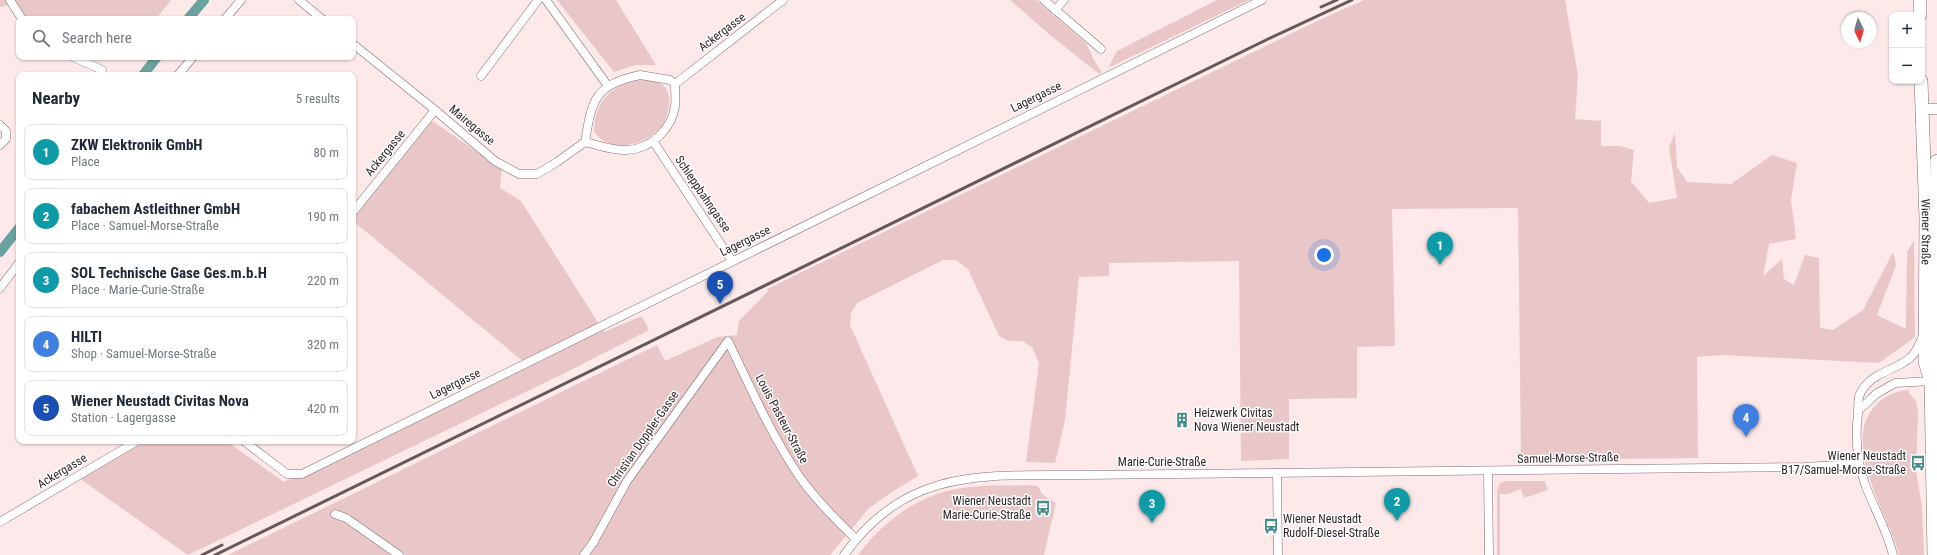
<!DOCTYPE html>
<meta charset="utf-8">
<style>
body{margin:0;font-family:"Roboto Condensed",sans-serif;background:#f6f6f7;color:#1f2937}
.controls{position:absolute;right:12px;top:12px;display:grid;overflow:hidden;border-radius:8px;box-shadow:0 1px 3px #0004}
.controls button{width:36px;height:36px;display:grid;place-items:center;padding:0;border:0;border-bottom:1px solid #e0e1e3;background:#fff;color:#1f2937;font:20px sans-serif}
.compass{position:absolute;left:1841px;top:12px;width:36px;height:36px;border-radius:50%;background:#fff;box-shadow:0 1px 3px #0004;rotate:175deg}
.you{position:absolute;left:1324px;top:255px;width:14px;height:14px;margin:-10px;border:3px solid #fff;border-radius:50%;background:#1a73e8;box-shadow:0 0 0 6px #1a73e833}
.badge{display:grid;place-items:center;width:26px;height:26px;border-radius:50%;background:#7c3aed;color:#fff;font-size:13px;font-weight:700}
.pin{position:absolute;translate:-50% -33px;filter:drop-shadow(0 1px 2px #0008)}
.pin::after{content:'';position:absolute;top:21px;width:14px;height:12px;background:inherit;clip-path:polygon(0 0,100% 0,50% 100%)}
.list{margin:0;padding:0;list-style:none}
h2{display:flex;justify-content:space-between;align-items:center;height:52px;margin:0;padding:0 16px;font-size:17px}
h2 small{font-size:13px;font-weight:400;color:#747a83}
.list li{display:grid;grid-template-columns:26px 1fr auto;gap:12px;align-items:center;box-sizing:border-box;height:56px;margin:0 8px 8px;padding:0 8px;border:1px solid #e0e1e3;border-radius:8px}
.list b{display:block;font-size:15px;white-space:nowrap}
.list p{margin:0;font-size:13px;white-space:nowrap;color:#747a83}
.list em{font-size:13px;font-style:normal;color:#747a83}
.icon{flex:none;width:22px;height:22px;fill:none;stroke:currentColor;stroke-width:2;stroke-linecap:round;stroke-linejoin:round}
.map{position:relative;flex:none;width:1937px;height:555px;overflow:hidden}
.search{position:absolute;background:#fff;box-shadow:0 1px 3px #0004;left:16px;top:16px;width:340px;height:44px;display:flex;align-items:center;gap:10px;box-sizing:border-box;padding:0 14px;border-radius:8px;color:#747a83;font-size:15px}
.panel{position:absolute;background:#fff;box-shadow:0 1px 3px #0004;left:16px;top:72px;width:340px;height:372px;border-radius:8px}
.map>svg:first-child{display:block}
</style>
<div class="map">
<svg width="1937" height="555" viewBox="0 0 1937 555">
<rect width="100%" height="100%" fill="#fde9ea"/>
<g fill="#e9c7c9">
<polygon points="0,0 171,0 156,19 26,19 16,4 0,7"/>
<polygon points="557,0 616,0 656,65 635,65 614,72"/>
<polygon points="1010,0 1036,0 1086,43 1095,62 1102,72 1099,74 1050,35"/>
<polygon points="1217,0 1249,0 1108,68 1117,51"/>
<polygon points="1364,0 1565,0 1578,76 1575,119 1601,121 1601,146 1620,146 1634,150 1631,181 1649,203 1677,198 1669,147 1675,133 1677,167 1687,182 1731,184 1772,155 1797,163 1791,200 1796,239 1769,244 1763,276 1782,259 1784,279 1794,285 1805,255 1819,258 1820,328 1833,330 1863,310 1893,252 1896,265 1877,315 1906,329 1907,252 1914,240 1915,337 1879,363 1724,355 1697,357 1698,458 1523,460 1521,456 1518,208 1392,209 1395,346 1357,347 1357,398 1289,399 1289,459 1241,461 1239,261 1109,263 1109,276 1079,277 1065,420 1055,463 1026,462 1039,363 1032,347 1022,341 1009,341 999,336 968,269 956,260 943,260 857,303 851,313 850,325 918,476 895,490 869,508 830,555 228,555 657,345 665,361 717,337 737,335 739,321 768,291 767,289 1313,23"/>
<path d="M637,79c18,1 34,3 32,26 -1,5 -2,10 -4,15 -11,24 -56,37 -71,11 1,-30 15,-43 43,-52z"/>
<polygon points="428,118 502,169 500,188 521,201 604,332 642,316 649,330 567,372 188,555 79,478 138,441 226,441 284,482 525,363 353,221 353,216"/>
<path d="M1909,390v3l7,8 2,11 -2,59 6,35 2,49h-25c-10,-40 -58,-109 -25,-148 10,-11 21,-16 35,-17z"/>
<polygon points="1506,481 1545,481 1548,490 1524,498 1521,489 1508,494 1500,494 1500,555 1497,555 1497,490 1500,483"/>
<path d="M1026,485l12,1 4,8 14,9 -12,52h-186c26,-36 67,-65 113,-68 18,-2 37,-1 55,-2z"/>
</g>
<g fill="none" stroke-linecap="round" stroke-linejoin="round">
<g stroke="#6aa29f" stroke-width="10">
<polyline points="188,19 204,0"/>
<polyline points="143,75 157,57"/>
<polyline points="0,252 19,228"/>
</g>
<g stroke="#826c6e" stroke-width="9">
<g id="minor">
<polyline points="10,0 22,19"/>
<polyline points="299,0 322,19"/>
<polyline points="546,0 608,86"/>
<polyline points="1044,0 1101,49"/>
<polyline points="1055,10 1064,0"/>
<polyline points="225,19 241,0"/>
<polyline points="353,44 435,110 495,161 519,174 537,174 557,162 585,142"/>
<polyline points="73,57 102,70"/>
<polyline points="178,75 193,57"/>
<path d="M640,75l30,5 5,4c0,7 1,15 0,22 -3,23 -24,43 -48,44 -14,1 -29,-5 -42,-8 7,-42 9,-57 55,-67z"/>
<polyline points="481,76 538,0"/>
<polyline points="675,84 783,0"/>
<polyline points="0,125 6,131 6,139 0,145"/>
<polyline points="653,141 732,261"/>
<polyline points="353,212 435,110"/>
<polyline points="0,288 19,263"/>
<polyline points="1858,411 1876,394 1895,383 1931,381"/>
<polyline points="244,441 287,474 302,474 1262,0"/>
<polyline points="1488,471 1489,555"/>
<polyline points="1277,473 1278,555"/>
<polyline points="335,514 346,518 399,555"/>
<polyline points="0,522 137,441"/>
<path d="M584,555l9,-12 34,-62 101,-140c22,45 42,92 71,135 16,23 36,43 57,63"/>
<path d="M844,555c64,-89 141,-79 238,-80l721,-8 56,-3"/>
<path d="M1893,555c-6,-25 -19,-47 -28,-71 -8,-22 -10,-46 -7,-70 1,-12 -2,-17 7,-28 12,-15 32,-16 46,-29 6,-6 9,-14 12,-21"/>
</g>
</g>
<g stroke="#826c6e" stroke-width="11">
<polyline id="tertiary" points="1922,109 1937,109"/>
</g>
<g stroke="#826c6e" stroke-width="14">
<g id="primary">
<polyline points="1920,15 1920,0"/>
<path id="s1" d="M1921,81l5,138 -1,143 6,19"/>
<polyline points="1934,555 1931,381 1936,362 1937,161"/>
</g>
</g>
<use href="#minor" stroke="#fff" stroke-width="8"/>
<use href="#tertiary" stroke="#fff" stroke-width="10"/>
<use href="#primary" stroke="#fff" stroke-width="13"/>
<g stroke="#65595a" stroke-width="3">
<polyline points="1321,7 1337,0"/>
<polyline points="202,555 222,545"/>
<polyline points="215,555 1266,40 1352,0"/>
</g>
</g>
<defs>
<g id="building-bare" transform="scale(1.2)"><path d="M-4-6H4V6H1V3H-1V6H-4ZM-2.5-4.3h1.7v1.8h-1.7ZM.8-4.3h1.7v1.8H.8ZM-2.5-1h1.7V.8h-1.7ZM.8-1h1.7V.8H.8Z" fill="#468e8a" stroke="#fff" stroke-width="2.5" paint-order="stroke"/></g>
<g id="bus-bare" transform="scale(1.2)"><path d="M-5-6H5V4H4V6H2V4H-2V6H-4V4H-5ZM-3.5-4V0h7V-4ZM-3.5 1.2v1.5H-2V1.2ZM2 1.2v1.5H3.5V1.2Z" fill="#468e8a" stroke="#fff" stroke-width="2.5" paint-order="stroke"/></g>
</defs>
<g fill-rule="evenodd">
<use href="#building-bare" x="1182" y="420"/>
<use href="#bus-bare" x="1918" y="463"/>
<use href="#bus-bare" x="1043" y="508"/>
<use href="#bus-bare" x="1271" y="526"/>
</g>
<g text-anchor="middle" dominant-baseline="central" stroke-width="3" stroke-linejoin="round" paint-order="stroke">
<g font-size="12" fill="#2f2627" stroke="#fff">
<text transform="translate(722 32) rotate(-37)">Ackergasse</text>
<text transform="translate(1036 97) rotate(-26)">Lagergasse</text>
<text transform="translate(472 125) rotate(40)">Mairegasse</text>
<text transform="translate(385 153) rotate(-51)">Ackergasse</text>
<text transform="translate(703 194) rotate(56)">Schleppbahngasse</text>
<text stroke="none"><textPath href="#s1" startOffset="151">Wiener Straße</textPath></text>
<text transform="translate(745 241) rotate(-26)">Lagergasse</text>
<text transform="translate(455 384) rotate(-26)">Lagergasse</text>
<text transform="translate(782 419) rotate(62)">Louis Pasteur-Straße</text>
<text transform="translate(643 439) rotate(-55)">Christian Doppler-Gasse</text>
<text transform="translate(1568 458) rotate(-1)">Samuel-Morse-Straße</text>
<text x="1162" y="462">Marie-Curie-Straße</text>
<text transform="translate(62 471) rotate(-31)">Ackergasse</text>
</g>
<g font-size="12" fill="#2f2627" stroke="#fff" text-anchor="start">
<text x="1194" y="413">Heizwerk Civitas<tspan x="1194" dy="14">Nova Wiener Neustadt</tspan></text>
<text x="1906" y="456" text-anchor="end">Wiener Neustadt<tspan x="1906" dy="14">B17/Samuel-Morse-Straße</tspan></text>
<text x="1031" y="501" text-anchor="end">Wiener Neustadt<tspan x="1031" dy="14">Marie-Curie-Straße</tspan></text>
<text x="1283" y="519">Wiener Neustadt<tspan x="1283" dy="14">Rudolf-Diesel-Straße</tspan></text>
</g>
</g>
</svg>
<div class="controls">
<button>+</button>
<button>−</button>
</div>
<svg class="compass" viewBox="-18 -18 36 36"><path d="M0-13l5 13h-10z" fill="#e53935"/><path d="M0 13l5-13h-10z" fill="#747a83"/></svg>
<div class="you"></div>
<div class="pin badge" style="left:1440px;top:265px;background:#0f9aa8">1</div>
<div class="pin badge" style="left:1397px;top:521px;background:#0f9aa8">2</div>
<div class="pin badge" style="left:1152px;top:523px;background:#0f9aa8">3</div>
<div class="pin badge" style="left:1746px;top:437px;background:#3f7fe0">4</div>
<div class="pin badge" style="left:720px;top:304px;background:#1a4fb4">5</div>
<div class="search"><svg class="icon" aria-label="search" viewBox="0 0 24 24"><circle cx="10" cy="10" r="6"/><path d="M15 15l6 6"/></svg>Search here</div>
<section class="panel">
<h2>Nearby<small>5 results</small></h2>
<ul class="list">
<li><span class="badge" style="background:#0f9aa8">1</span><div><b>ZKW Elektronik GmbH</b><p>Place</p></div><em>80 m</em></li>
<li><span class="badge" style="background:#0f9aa8">2</span><div><b>fabachem Astleithner GmbH</b><p>Place · Samuel-Morse-Straße</p></div><em>190 m</em></li>
<li><span class="badge" style="background:#0f9aa8">3</span><div><b>SOL Technische Gase Ges.m.b.H</b><p>Place · Marie-Curie-Straße</p></div><em>220 m</em></li>
<li><span class="badge" style="background:#3f7fe0">4</span><div><b>HILTI</b><p>Shop · Samuel-Morse-Straße</p></div><em>320 m</em></li>
<li><span class="badge" style="background:#1a4fb4">5</span><div><b>Wiener Neustadt Civitas Nova</b><p>Station · Lagergasse</p></div><em>420 m</em></li>
</ul>
</section>
</div>
